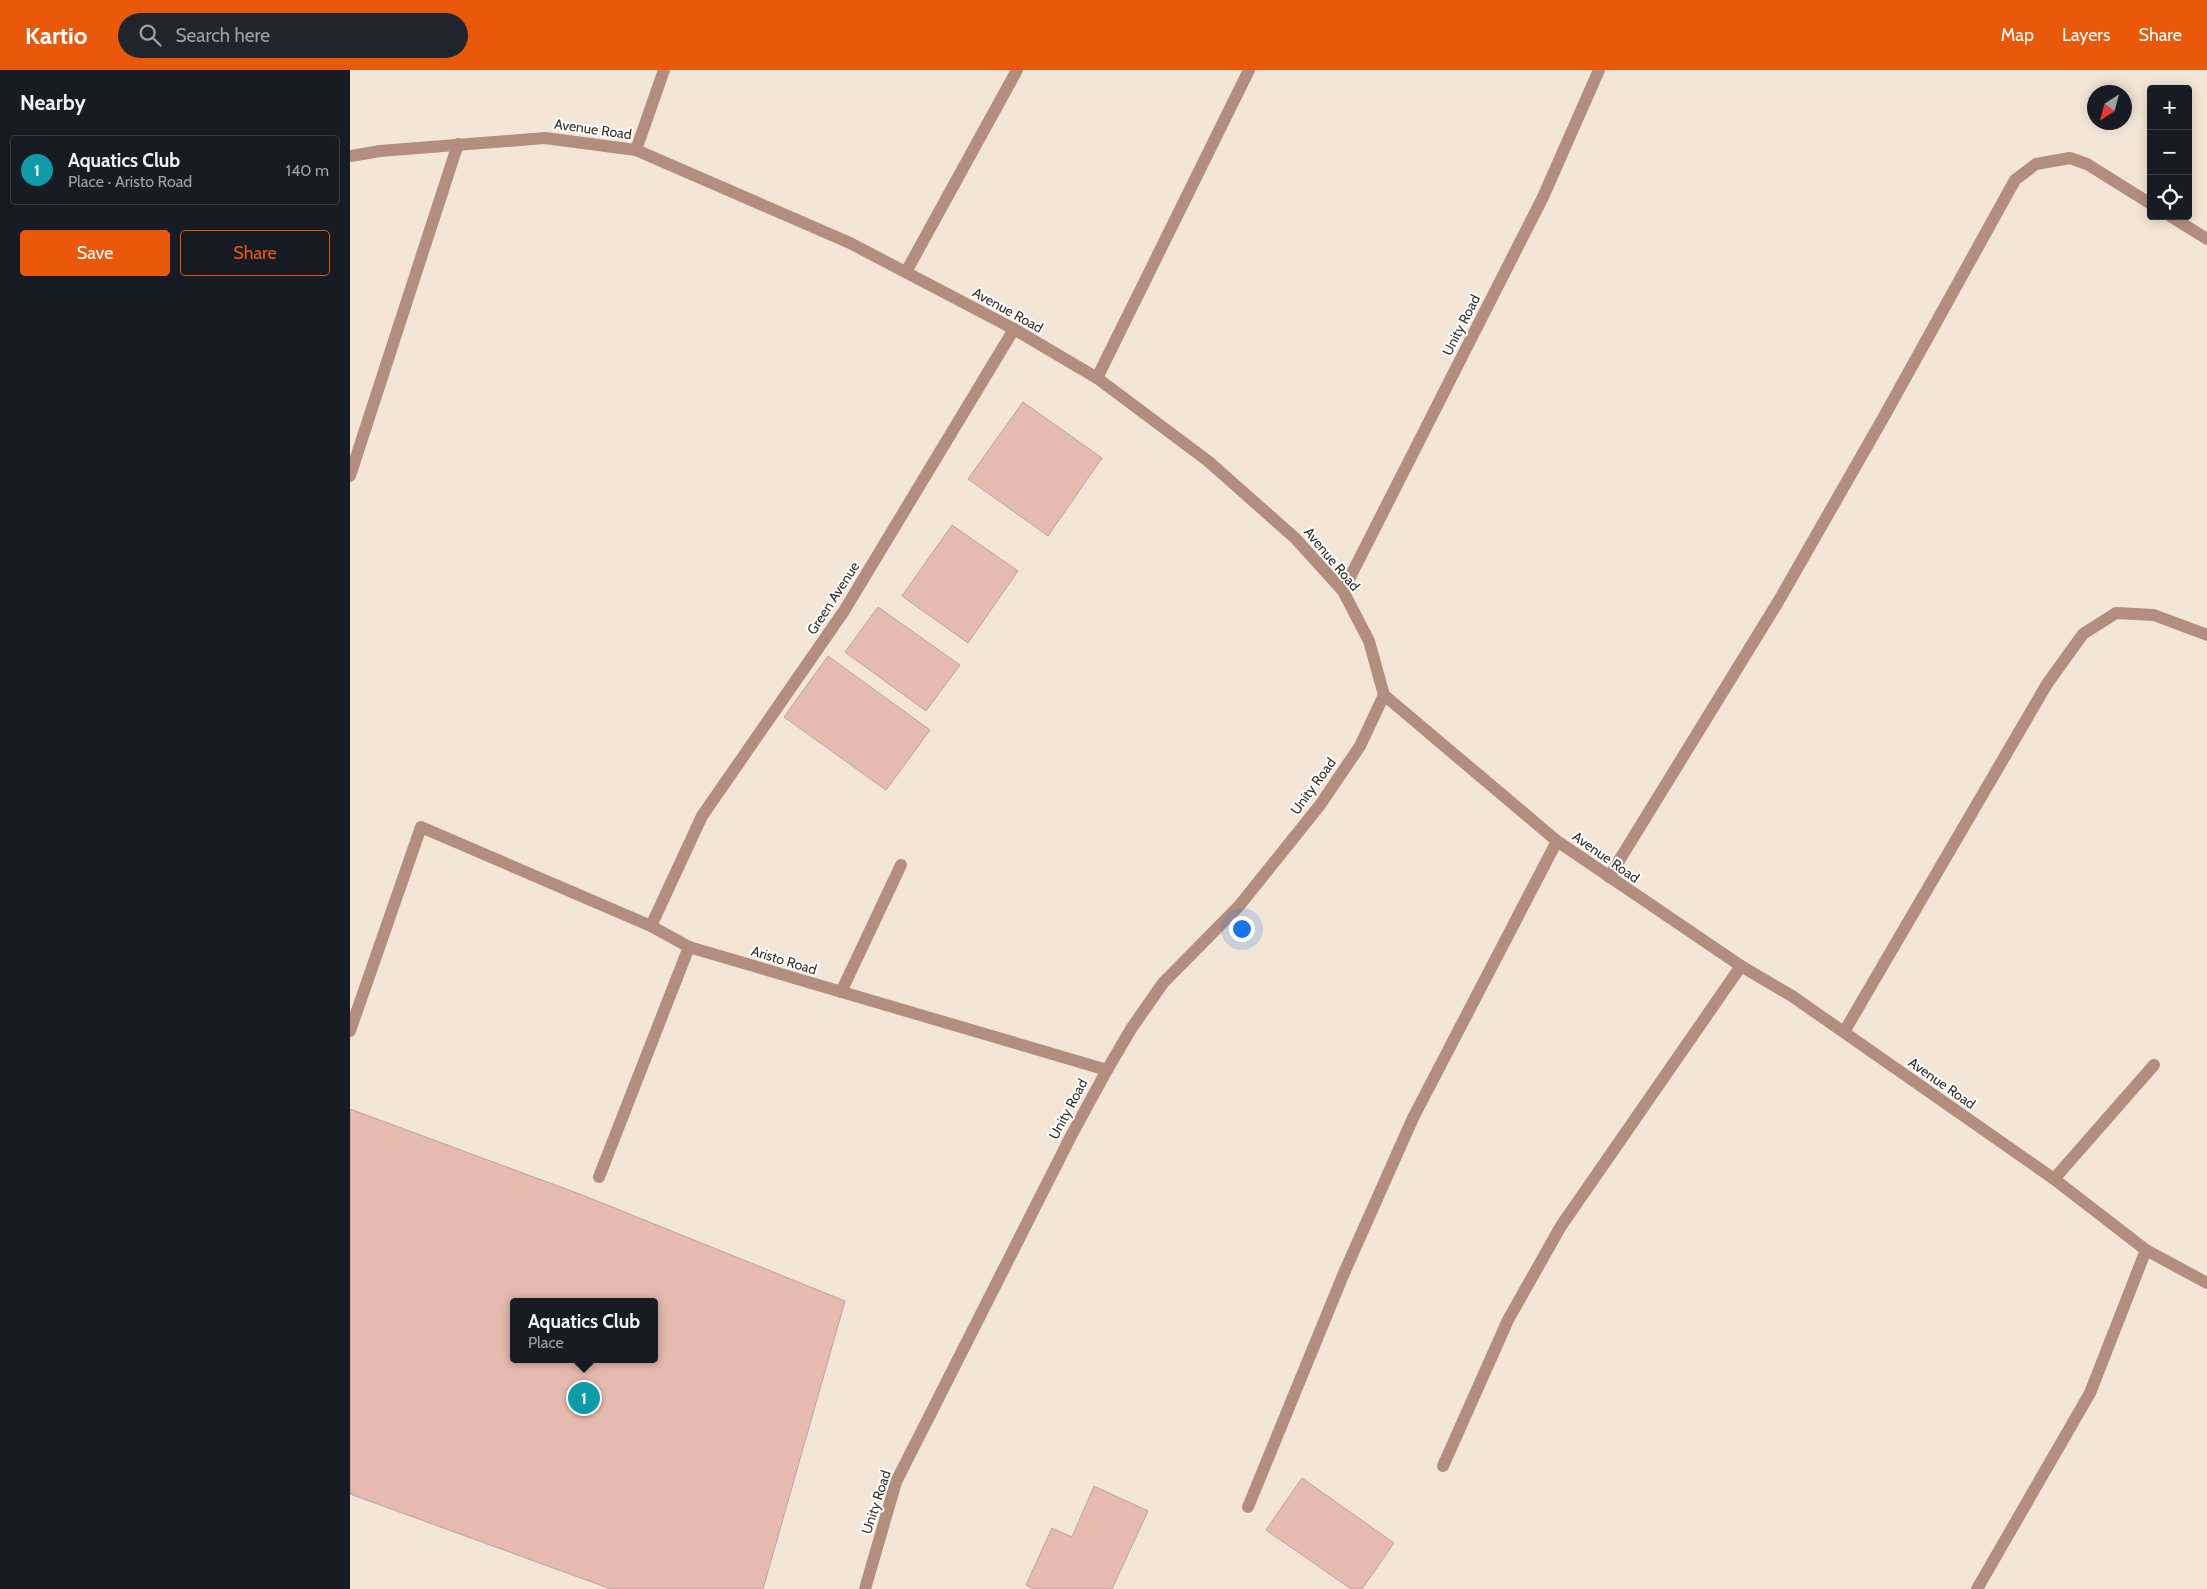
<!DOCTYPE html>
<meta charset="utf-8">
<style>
body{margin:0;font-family:Cabin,sans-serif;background:#20242c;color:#f1f3f6}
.controls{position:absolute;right:15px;top:15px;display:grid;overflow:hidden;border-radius:5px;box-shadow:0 2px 12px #0003}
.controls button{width:45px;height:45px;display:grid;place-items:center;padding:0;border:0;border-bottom:1px solid #363941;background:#171b24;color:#f1f3f6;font:25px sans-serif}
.compass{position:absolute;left:1737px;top:15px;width:45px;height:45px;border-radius:50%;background:#171b24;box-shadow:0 2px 12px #0003;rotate:216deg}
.you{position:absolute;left:891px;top:858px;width:18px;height:18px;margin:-12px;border:4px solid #fff;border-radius:50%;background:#1a73e8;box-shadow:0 0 0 8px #1a73e833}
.badge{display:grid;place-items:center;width:32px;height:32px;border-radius:50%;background:#ea580c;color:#fff;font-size:16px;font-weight:700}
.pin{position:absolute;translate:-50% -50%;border:2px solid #fff;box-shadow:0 1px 5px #0006}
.popup{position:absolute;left:160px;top:1228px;width:148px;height:65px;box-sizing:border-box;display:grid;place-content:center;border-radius:5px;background:#171b24;filter:drop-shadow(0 1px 4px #0005);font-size:16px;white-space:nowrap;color:#9ea1a6}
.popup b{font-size:19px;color:#f1f3f6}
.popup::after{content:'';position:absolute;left:50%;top:100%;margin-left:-10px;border:10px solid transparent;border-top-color:#171b24}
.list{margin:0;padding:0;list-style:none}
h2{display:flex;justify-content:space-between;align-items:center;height:65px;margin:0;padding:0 20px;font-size:21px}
h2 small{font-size:16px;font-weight:400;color:#9ea1a6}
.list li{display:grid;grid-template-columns:32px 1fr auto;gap:15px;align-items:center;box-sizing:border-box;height:70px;margin:0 10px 10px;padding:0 10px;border:1px solid #363941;border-radius:5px}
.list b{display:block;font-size:19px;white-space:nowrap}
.list p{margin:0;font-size:16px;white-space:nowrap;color:#9ea1a6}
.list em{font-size:16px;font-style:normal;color:#9ea1a6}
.actions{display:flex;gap:10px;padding:15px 20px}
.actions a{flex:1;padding:11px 0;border:1px solid #ea580c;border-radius:5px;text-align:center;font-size:18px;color:#ea580c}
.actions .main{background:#ea580c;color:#fff}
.icon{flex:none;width:28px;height:28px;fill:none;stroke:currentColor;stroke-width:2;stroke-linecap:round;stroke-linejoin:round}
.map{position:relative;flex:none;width:1857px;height:1519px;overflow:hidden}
header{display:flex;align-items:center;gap:30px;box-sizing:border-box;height:70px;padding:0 25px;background:#ea580c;color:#fff}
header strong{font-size:24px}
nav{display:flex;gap:28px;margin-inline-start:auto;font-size:18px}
.search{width:350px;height:45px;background:#20242c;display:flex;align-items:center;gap:12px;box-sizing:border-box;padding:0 18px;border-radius:28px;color:#9ea1a6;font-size:19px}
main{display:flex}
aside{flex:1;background:#171b24}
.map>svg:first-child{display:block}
</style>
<header>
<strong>Kartio</strong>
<div class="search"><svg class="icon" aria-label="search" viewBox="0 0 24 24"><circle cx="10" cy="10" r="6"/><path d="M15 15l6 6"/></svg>Search here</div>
<nav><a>Map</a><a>Layers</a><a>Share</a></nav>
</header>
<main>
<aside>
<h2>Nearby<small></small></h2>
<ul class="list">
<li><span class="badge" style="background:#0f9aa8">1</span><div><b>Aquatics Club</b><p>Place · Aristo Road</p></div><em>140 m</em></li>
</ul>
<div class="actions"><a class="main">Save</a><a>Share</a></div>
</aside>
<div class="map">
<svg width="1857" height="1519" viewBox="0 0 1857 1519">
<rect width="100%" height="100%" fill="#f4e6d6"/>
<g fill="#e7bab0" stroke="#baa4a0" fill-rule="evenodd">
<polygon points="673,332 752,388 698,466 618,409"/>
<polygon points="602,455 668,501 618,573 552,526"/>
<polygon points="528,537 610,595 576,641 495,582"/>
<polygon points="478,586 580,660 536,720 434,647"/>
<path d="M0,1039l235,87 260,105 -82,288h-152l-261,-95zM164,1232h140v57h-140z"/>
<polygon points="952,1408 1044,1473 1012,1519 1001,1519 916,1460"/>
<polygon points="744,1416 798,1441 762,1519 684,1519 676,1515 702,1458 722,1467"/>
</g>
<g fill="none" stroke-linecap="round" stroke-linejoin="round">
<g stroke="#b38e7e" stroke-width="12">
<polyline points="286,80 314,0"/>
<polyline points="0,86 30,81 195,68 286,80 500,173 664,259 747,308 858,391 945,468 993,521 1019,571 1034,625 1207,771 1391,896 1442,926 1704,1109 1796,1180 1857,1213"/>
<polyline points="1820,146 1857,169"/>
<polyline points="556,202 667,0"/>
<polyline points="747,308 899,0"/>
<polyline points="0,406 108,74"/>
<polyline points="993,521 1193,127 1249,0"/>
<polyline points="1259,807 1428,532 1536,343 1665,110 1686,94 1720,88 1737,94 1801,134"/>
<polyline points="301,856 352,746 494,541 664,259"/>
<polyline points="491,922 551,795"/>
<polyline points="0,961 71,757 301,856 339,877"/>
<polyline points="1494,962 1697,614 1733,564 1766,543 1804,545 1857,565"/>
<polyline points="249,1107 339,877 757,1000"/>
<polyline points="1704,1109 1804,995"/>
<polyline points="1093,1396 1158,1250 1211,1156 1391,896"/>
<polyline points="898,1437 994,1203 1063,1048 1207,771"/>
<polyline points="515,1519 546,1412 721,1066 757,1000 781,959 813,913 889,836 970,735 1010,676 1034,625"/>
<polyline points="1627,1519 1740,1323 1796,1180"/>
</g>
</g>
<g text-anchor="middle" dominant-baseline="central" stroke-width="4" stroke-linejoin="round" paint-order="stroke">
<g font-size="14" fill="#36312b" stroke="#fff">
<text transform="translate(243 59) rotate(8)">Avenue Road</text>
<text transform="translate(658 240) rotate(29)">Avenue Road</text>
<text transform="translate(1111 255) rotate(-63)">Unity Road</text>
<text transform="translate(982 489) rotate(50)">Avenue Road</text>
<text transform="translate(483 528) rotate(-57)">Green Avenue</text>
<text transform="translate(963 716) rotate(-54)">Unity Road</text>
<text transform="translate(1256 787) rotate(35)">Avenue Road</text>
<text transform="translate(434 890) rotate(17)">Aristo Road</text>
<text transform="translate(1592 1013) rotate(35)">Avenue Road</text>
<text transform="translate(718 1039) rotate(-62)">Unity Road</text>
<text transform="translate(526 1432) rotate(-72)">Unity Road</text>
</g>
</g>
</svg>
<div class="controls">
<button>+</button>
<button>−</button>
<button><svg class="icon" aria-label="locate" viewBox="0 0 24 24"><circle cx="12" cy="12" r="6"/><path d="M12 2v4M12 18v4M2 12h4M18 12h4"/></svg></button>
</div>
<svg class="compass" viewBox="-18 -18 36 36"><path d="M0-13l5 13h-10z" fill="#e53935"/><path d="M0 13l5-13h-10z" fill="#9ea1a6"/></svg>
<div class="you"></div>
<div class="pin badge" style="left:234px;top:1328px;background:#0f9aa8">1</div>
<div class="popup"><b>Aquatics Club</b>Place</div>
</div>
</main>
